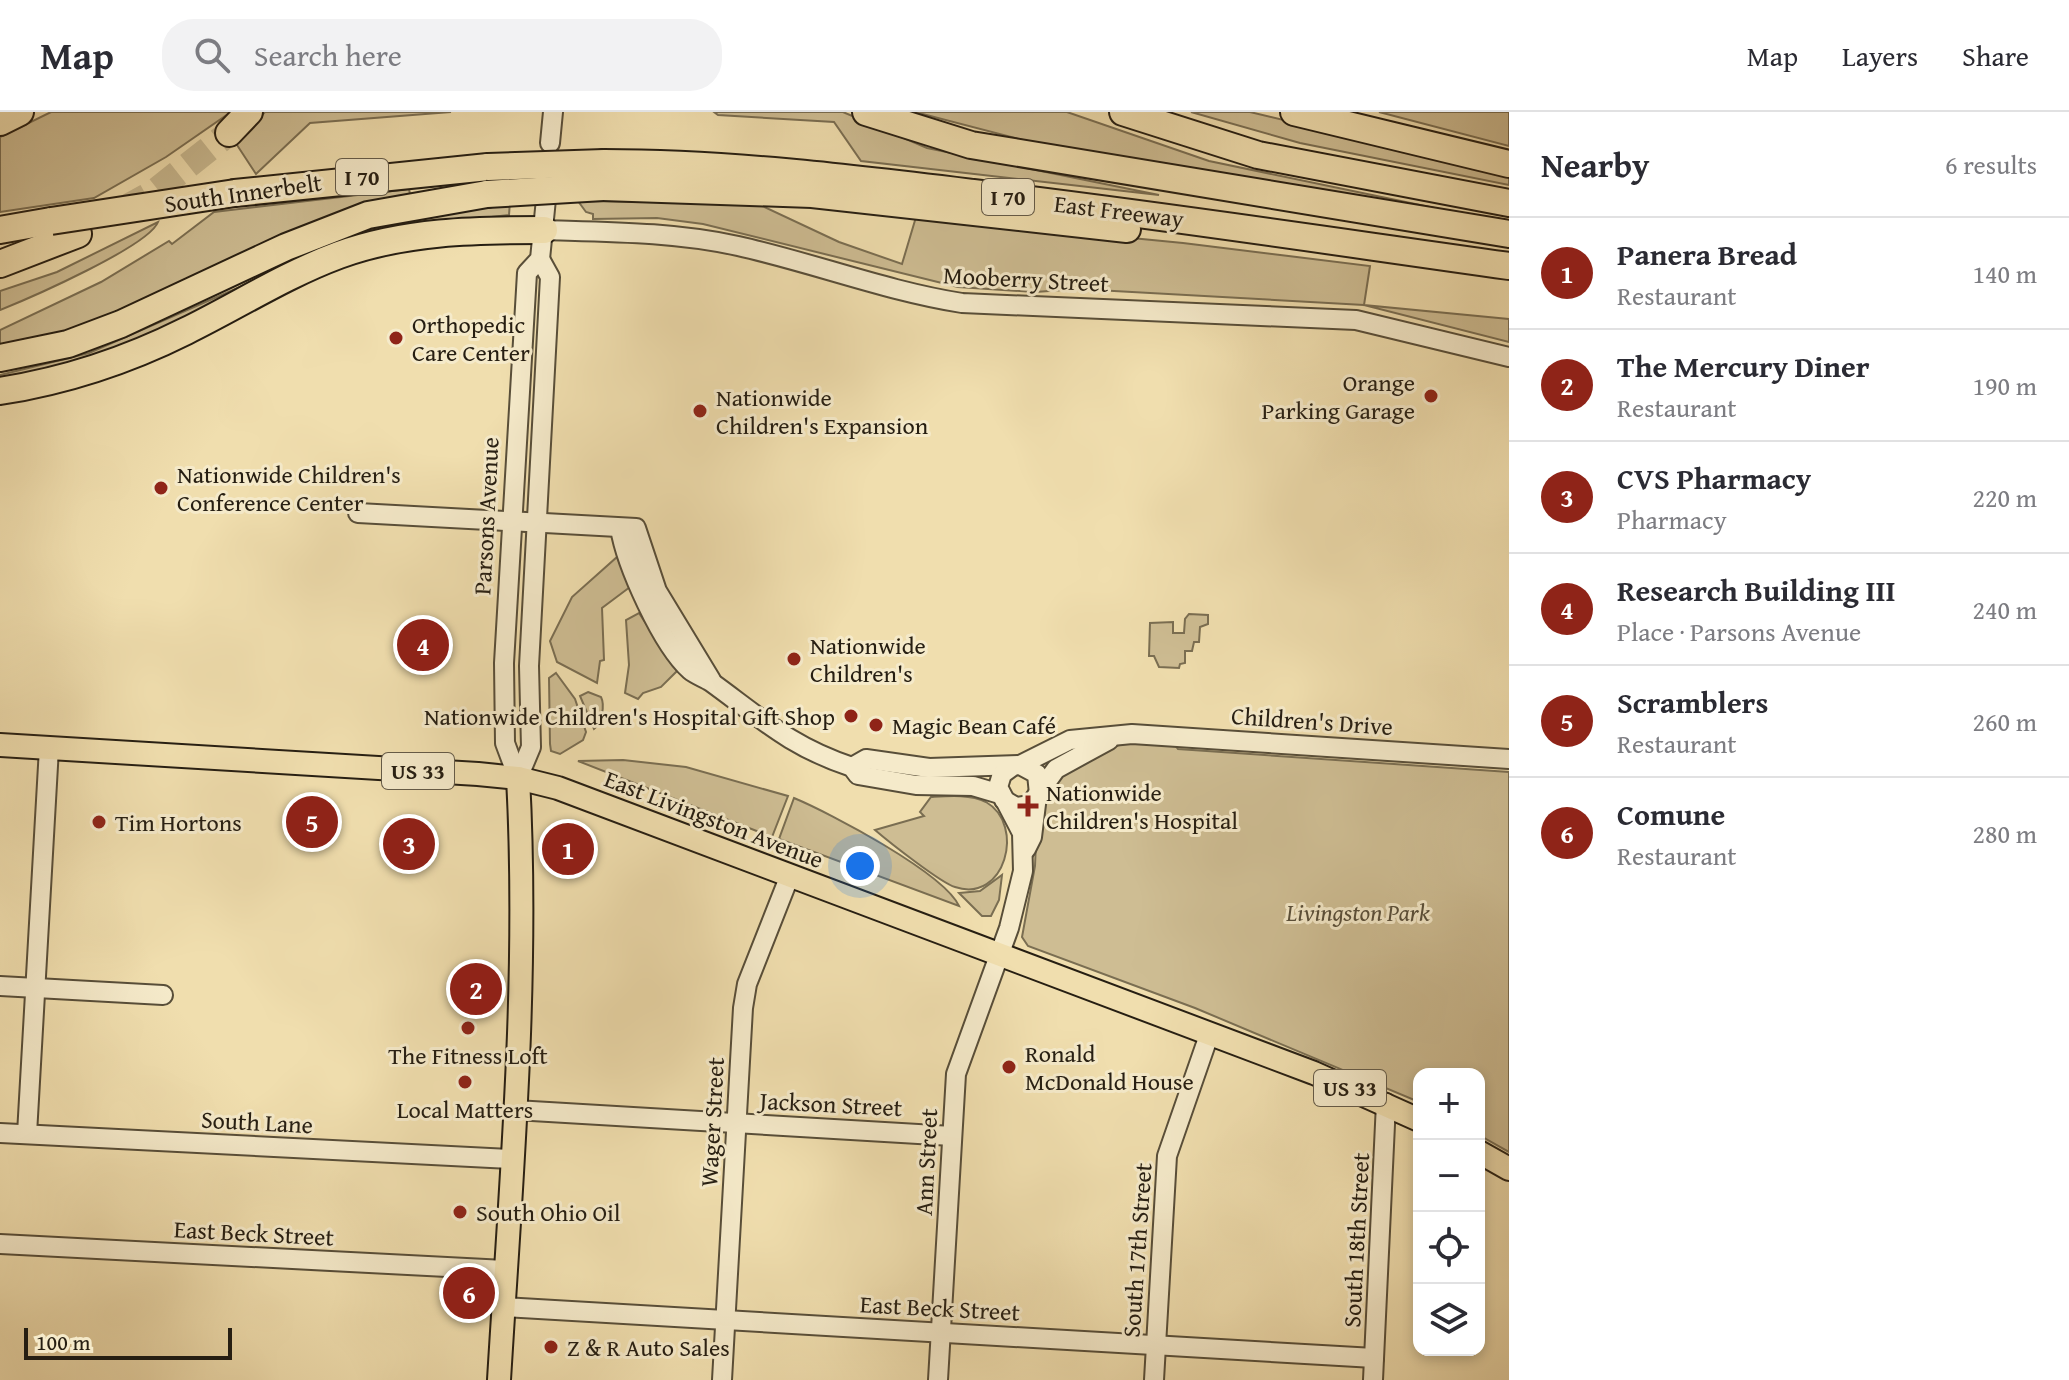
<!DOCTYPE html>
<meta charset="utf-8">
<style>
body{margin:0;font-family:"Gentium Book Plus",serif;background:#f2f2f3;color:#2b2b33}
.controls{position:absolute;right:24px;bottom:24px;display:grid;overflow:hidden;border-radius:16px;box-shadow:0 4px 12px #0003}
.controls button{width:72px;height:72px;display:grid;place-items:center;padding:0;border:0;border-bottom:2px solid #e1e1e2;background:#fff;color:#2b2b33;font:40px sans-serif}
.scale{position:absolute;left:24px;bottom:20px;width:208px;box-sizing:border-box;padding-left:8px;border:4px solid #261e12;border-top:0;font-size:22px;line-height:28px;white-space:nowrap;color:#261e12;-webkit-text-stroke:6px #f5eaca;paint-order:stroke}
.you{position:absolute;left:860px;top:754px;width:28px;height:28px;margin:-20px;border:6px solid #fff;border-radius:50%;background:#1a73e8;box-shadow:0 0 0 12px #1a73e833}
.badge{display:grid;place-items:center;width:52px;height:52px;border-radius:50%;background:#8f2418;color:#fff;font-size:26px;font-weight:700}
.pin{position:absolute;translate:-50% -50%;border:4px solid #fff;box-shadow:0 2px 8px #0006}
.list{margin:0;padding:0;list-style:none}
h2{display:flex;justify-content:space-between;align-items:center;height:104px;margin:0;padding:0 32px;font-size:34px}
h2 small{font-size:26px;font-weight:400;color:#7c7c81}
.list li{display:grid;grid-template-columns:52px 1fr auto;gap:24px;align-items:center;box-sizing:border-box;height:112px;padding:0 32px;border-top:2px solid #e1e1e2}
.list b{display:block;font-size:30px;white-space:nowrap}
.list p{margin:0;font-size:26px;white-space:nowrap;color:#7c7c81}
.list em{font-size:26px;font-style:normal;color:#7c7c81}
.icon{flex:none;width:44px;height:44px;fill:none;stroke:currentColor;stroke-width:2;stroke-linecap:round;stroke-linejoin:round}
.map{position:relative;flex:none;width:1509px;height:1268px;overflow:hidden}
header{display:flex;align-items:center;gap:48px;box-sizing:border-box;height:112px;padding:0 40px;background:#fff;border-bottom:2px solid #e1e1e2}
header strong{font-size:38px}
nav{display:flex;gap:44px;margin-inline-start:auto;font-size:28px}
.search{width:560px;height:72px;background:#f2f2f3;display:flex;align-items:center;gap:20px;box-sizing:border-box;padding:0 28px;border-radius:32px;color:#7c7c81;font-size:30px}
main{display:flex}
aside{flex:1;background:#fff}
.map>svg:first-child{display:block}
</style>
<header>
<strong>Map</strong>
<div class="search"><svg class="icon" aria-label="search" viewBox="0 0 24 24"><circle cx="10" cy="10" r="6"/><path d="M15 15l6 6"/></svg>Search here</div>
<nav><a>Map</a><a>Layers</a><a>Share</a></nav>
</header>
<main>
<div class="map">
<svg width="1509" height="1268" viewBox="0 0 1509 1268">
<rect width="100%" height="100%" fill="#f0deae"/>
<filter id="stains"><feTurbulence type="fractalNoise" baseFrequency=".0025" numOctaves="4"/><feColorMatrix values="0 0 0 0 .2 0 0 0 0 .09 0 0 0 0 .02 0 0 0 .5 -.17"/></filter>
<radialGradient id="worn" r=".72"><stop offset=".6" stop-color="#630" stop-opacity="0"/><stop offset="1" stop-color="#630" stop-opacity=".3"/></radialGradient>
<g fill="#cebd93" stroke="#7a6e52" stroke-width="2">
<polygon points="51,0 231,0 166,45 94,86 0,100 0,25"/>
<polygon points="265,0 451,0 310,11 256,62 235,30"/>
<polygon points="714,0 843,0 927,36 1159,83 861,49 834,10 718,3"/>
<polygon points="915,0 1067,0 1209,49 1497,109 1050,35"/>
<polygon points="1191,0 1250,0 1509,62 1509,73 1300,31"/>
<polygon points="1379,0 1509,0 1509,34"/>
<path d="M409,77l1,5c-140,43 -266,125 -410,155v-19l101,-48 68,-41 3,3 42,-32z"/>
<polygon points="510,89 509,103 492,105 490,110 282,157 133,231 84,249 0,269 0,263 89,241 372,117 420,103"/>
<polygon points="578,89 756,91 839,130 902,152 916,105 1183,131 1370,154 1364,193 1509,207 1509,230 1364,193 1078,177 1035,180 958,175 703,112 657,106 593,107 593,102 586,100"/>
<path d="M158,110c-9,24 -128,76 -158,88v-19l57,-19z"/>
<polygon points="617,445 630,475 602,496 604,548 600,549 597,571 557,550 550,529 572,485"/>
<polygon points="639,501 677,559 661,575 643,581 638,587 625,581 629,553 626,508"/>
<polygon points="1189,502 1208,503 1208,512 1200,515 1199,530 1194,530 1192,539 1185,539 1185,551 1180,552 1179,556 1159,555 1154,544 1149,544 1150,511 1173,510 1173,521 1184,521 1185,507"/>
<polygon points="556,561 575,587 586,620 583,628 560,642 551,639 550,632 549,566"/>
<path d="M588,580l13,5c4,8 1,26 -7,32l-14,-33z"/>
<polygon points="1124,632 1174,632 1178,637 1509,660 1509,1040 1479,1023 1479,962 1419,962 1419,990 1195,896 1028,834 1022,825 1035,754 1037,706 1054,667 1097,638"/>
<polygon points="623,648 686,655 788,684 772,725 578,649"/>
<path d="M931,685c17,-1 39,-3 55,5 40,23 19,102 -31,85 -14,-4 -66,-45 -80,-57l49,-14 -4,-4z"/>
<path d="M794,686c36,15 150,75 165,108l-180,-67z"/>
<polygon points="1002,763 999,788 991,804 982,804 959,781 980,779"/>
</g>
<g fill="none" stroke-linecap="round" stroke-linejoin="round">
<polyline stroke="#c8b88f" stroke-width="26" stroke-dasharray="26 13" stroke-linecap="butt" points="124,97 153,81 229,21"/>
<g stroke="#584e39" stroke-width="22">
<g id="minor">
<polyline points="550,31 553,0"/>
<path d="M544,118c65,2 130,2 194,16 76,17 148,45 224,57l394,17 153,37"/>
<polyline points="358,401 636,416 657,479 711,568"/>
<path d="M620,416c6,37 42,117 70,142 6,5 15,8 21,12 51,37 80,65 141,85l6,8 58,10 57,1 27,8"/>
<polyline points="1020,653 1070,628 1132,622 1509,647"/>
<polyline points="852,655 866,647 929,656 1020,653 1037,662 1039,682"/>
<polyline points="518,666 505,631 504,551 527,161 540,147 546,87"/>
<polyline points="518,666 531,635 529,554 550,165 540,147"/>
<polyline points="1004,688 1016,695 1030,693 1056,657 1109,628"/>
<polyline points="1026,737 1032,725 1037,684"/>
<polyline points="0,874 163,883"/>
<polyline points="515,998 952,1024"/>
<polyline points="0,1021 512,1047"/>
<polyline points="27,1022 49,636"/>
<polyline points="0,1132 505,1158"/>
<polyline points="503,1195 1374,1246"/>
<polyline points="722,1268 743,896 747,872 790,763"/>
<polyline points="938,1268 956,962 1009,816 1023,759 1022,721 998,675 1002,662 1013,654"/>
<polyline points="1154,1268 1167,1044 1209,923"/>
<polyline points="1373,1268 1386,991"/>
</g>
</g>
<g stroke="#261e12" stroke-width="26">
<g id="major">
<polyline points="0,633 478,662 518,666 558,676 1314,961 1419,1008"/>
<polyline points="1479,1040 1509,1057"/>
<path d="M499,1268c12,-200 30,-402 19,-602"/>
</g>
</g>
<g stroke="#261e12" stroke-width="30">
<g id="highway">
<polyline points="866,0 971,33 1509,122"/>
<polyline points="1123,0 1258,43 1509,91"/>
<polyline points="1294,0 1509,52"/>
<polyline points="0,10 20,0"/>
<polyline points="229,21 249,0"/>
<path d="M604,51c124,0 246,15 369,30 179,21 357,48 536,73"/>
<polyline points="603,75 812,82 1127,117"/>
<polyline points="235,81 488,55"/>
<polyline points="0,118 51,109"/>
<polyline points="0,152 78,122"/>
<polyline points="0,246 68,232 121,212 286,135 368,103 487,82"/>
<path d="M0,279c64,-10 128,-31 186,-60 51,-25 99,-56 153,-76 66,-24 135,-25 205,-25"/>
</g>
</g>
<use href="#minor" stroke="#f5eaca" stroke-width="18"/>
<use href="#major" stroke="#f0deae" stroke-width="22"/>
<use href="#highway" stroke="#f0deae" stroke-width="26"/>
<g stroke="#261e12" stroke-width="30" stroke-linecap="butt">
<g id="highway-bridge">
<polyline points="488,55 604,51"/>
<polyline points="487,82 603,75"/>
<polyline points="51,109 235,81"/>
</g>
</g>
<use href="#highway-bridge" stroke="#f0deae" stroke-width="26"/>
</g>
<g fill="#8f2418" stroke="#f5eaca" stroke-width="3">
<circle cx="396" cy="226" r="8"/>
<circle cx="1431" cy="284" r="8"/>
<circle cx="700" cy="299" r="8"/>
<circle cx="161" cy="376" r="8"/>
<circle cx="794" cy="547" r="8"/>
<circle cx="851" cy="604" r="8"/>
<circle cx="876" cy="613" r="8"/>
<path d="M1024 682h8v8h8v8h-8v8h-8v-8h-8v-8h8z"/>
<circle cx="99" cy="710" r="8"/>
<circle cx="468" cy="916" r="8"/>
<circle cx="1009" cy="955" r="8"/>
<circle cx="465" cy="970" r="8"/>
<circle cx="460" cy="1100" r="8"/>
<circle cx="551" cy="1235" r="8"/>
</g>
<g text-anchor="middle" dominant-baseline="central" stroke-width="6" stroke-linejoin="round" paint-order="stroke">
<g fill="#f5eaca" stroke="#645b49" stroke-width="2">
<rect x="336" y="47" width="52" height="36" rx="6"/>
<rect x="982" y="67" width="52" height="36" rx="6"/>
<rect x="382" y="641" width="72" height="36" rx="6"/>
<rect x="1314" y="958" width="72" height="36" rx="6"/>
</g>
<g font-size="22" font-weight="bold" fill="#261e12">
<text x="362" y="65">I 70</text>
<text x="1008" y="85">I 70</text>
<text x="418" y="659">US 33</text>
<text x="1350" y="976">US 33</text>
</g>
<g font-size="24" fill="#261e12" stroke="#f5eaca">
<text transform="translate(243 81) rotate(-8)">South Innerbelt</text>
<text transform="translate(1119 99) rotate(7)">East Freeway</text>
<text transform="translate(1026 167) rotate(3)">Mooberry Street</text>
<text transform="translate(486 404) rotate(-87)">Parsons Avenue</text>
<text transform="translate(1312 609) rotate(4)">Children's Drive</text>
<text transform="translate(714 707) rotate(21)">East Livingston Avenue</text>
<text transform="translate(831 992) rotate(3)">Jackson Street</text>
<text transform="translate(257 1010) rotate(3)">South Lane</text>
<text transform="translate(712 1010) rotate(-87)">Wager Street</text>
<text transform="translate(926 1050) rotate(-87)">Ann Street</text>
<text transform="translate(254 1121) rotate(3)">East Beck Street</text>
<text transform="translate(1356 1128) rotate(-87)">South 18th Street</text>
<text transform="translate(1137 1138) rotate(-86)">South 17th Street</text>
<text transform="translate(940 1196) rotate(3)">East Beck Street</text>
</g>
<g font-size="24" fill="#261e12" stroke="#f5eaca" text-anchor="start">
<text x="412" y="212">Orthopedic<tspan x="412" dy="28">Care Center</tspan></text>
<text x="1415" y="270" text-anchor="end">Orange<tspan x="1415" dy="28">Parking Garage</tspan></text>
<text x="716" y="285">Nationwide<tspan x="716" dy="28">Children's Expansion</tspan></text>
<text x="177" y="362">Nationwide Children's<tspan x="177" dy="28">Conference Center</tspan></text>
<text x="810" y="533">Nationwide<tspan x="810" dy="28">Children's</tspan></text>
<text x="835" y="604" text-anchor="end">Nationwide Children's Hospital Gift Shop</text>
<text x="892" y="613">Magic Bean Café</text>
<text x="1046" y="680">Nationwide<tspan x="1046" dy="28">Children's Hospital</tspan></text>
<text x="115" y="710">Tim Hortons</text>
<text x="1025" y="941">Ronald<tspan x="1025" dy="28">McDonald House</tspan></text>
<text x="468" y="943" text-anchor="middle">The Fitness Loft</text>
<text x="465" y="997" text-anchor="middle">Local Matters</text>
<text x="476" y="1100">South Ohio Oil</text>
<text x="567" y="1235">Z &amp; R Auto Sales</text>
</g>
<g font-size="24" font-style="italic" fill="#584e39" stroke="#f5eaca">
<text x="1358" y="800">Livingston Park</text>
</g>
</g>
<rect width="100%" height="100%" filter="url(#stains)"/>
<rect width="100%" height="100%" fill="url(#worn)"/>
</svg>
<div class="controls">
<button>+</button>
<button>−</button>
<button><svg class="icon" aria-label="locate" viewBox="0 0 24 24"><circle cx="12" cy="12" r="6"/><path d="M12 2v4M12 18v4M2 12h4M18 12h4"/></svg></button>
<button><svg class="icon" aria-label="layers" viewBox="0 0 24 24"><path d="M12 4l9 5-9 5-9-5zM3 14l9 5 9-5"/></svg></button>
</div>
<div class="scale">100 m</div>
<div class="you"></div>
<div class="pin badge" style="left:568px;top:737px">1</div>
<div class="pin badge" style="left:476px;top:877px">2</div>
<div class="pin badge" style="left:409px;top:732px">3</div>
<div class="pin badge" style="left:423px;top:533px">4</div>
<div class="pin badge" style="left:312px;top:710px">5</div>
<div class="pin badge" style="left:469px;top:1181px">6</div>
</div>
<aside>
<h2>Nearby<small>6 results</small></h2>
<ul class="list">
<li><span class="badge">1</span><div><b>Panera Bread</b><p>Restaurant</p></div><em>140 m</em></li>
<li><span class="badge">2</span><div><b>The Mercury Diner</b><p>Restaurant</p></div><em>190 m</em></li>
<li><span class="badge">3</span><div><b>CVS Pharmacy</b><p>Pharmacy</p></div><em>220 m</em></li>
<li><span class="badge">4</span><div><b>Research Building III</b><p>Place · Parsons Avenue</p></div><em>240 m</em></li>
<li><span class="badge">5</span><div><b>Scramblers</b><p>Restaurant</p></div><em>260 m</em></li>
<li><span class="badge">6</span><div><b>Comune</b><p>Restaurant</p></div><em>280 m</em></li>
</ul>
</aside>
</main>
